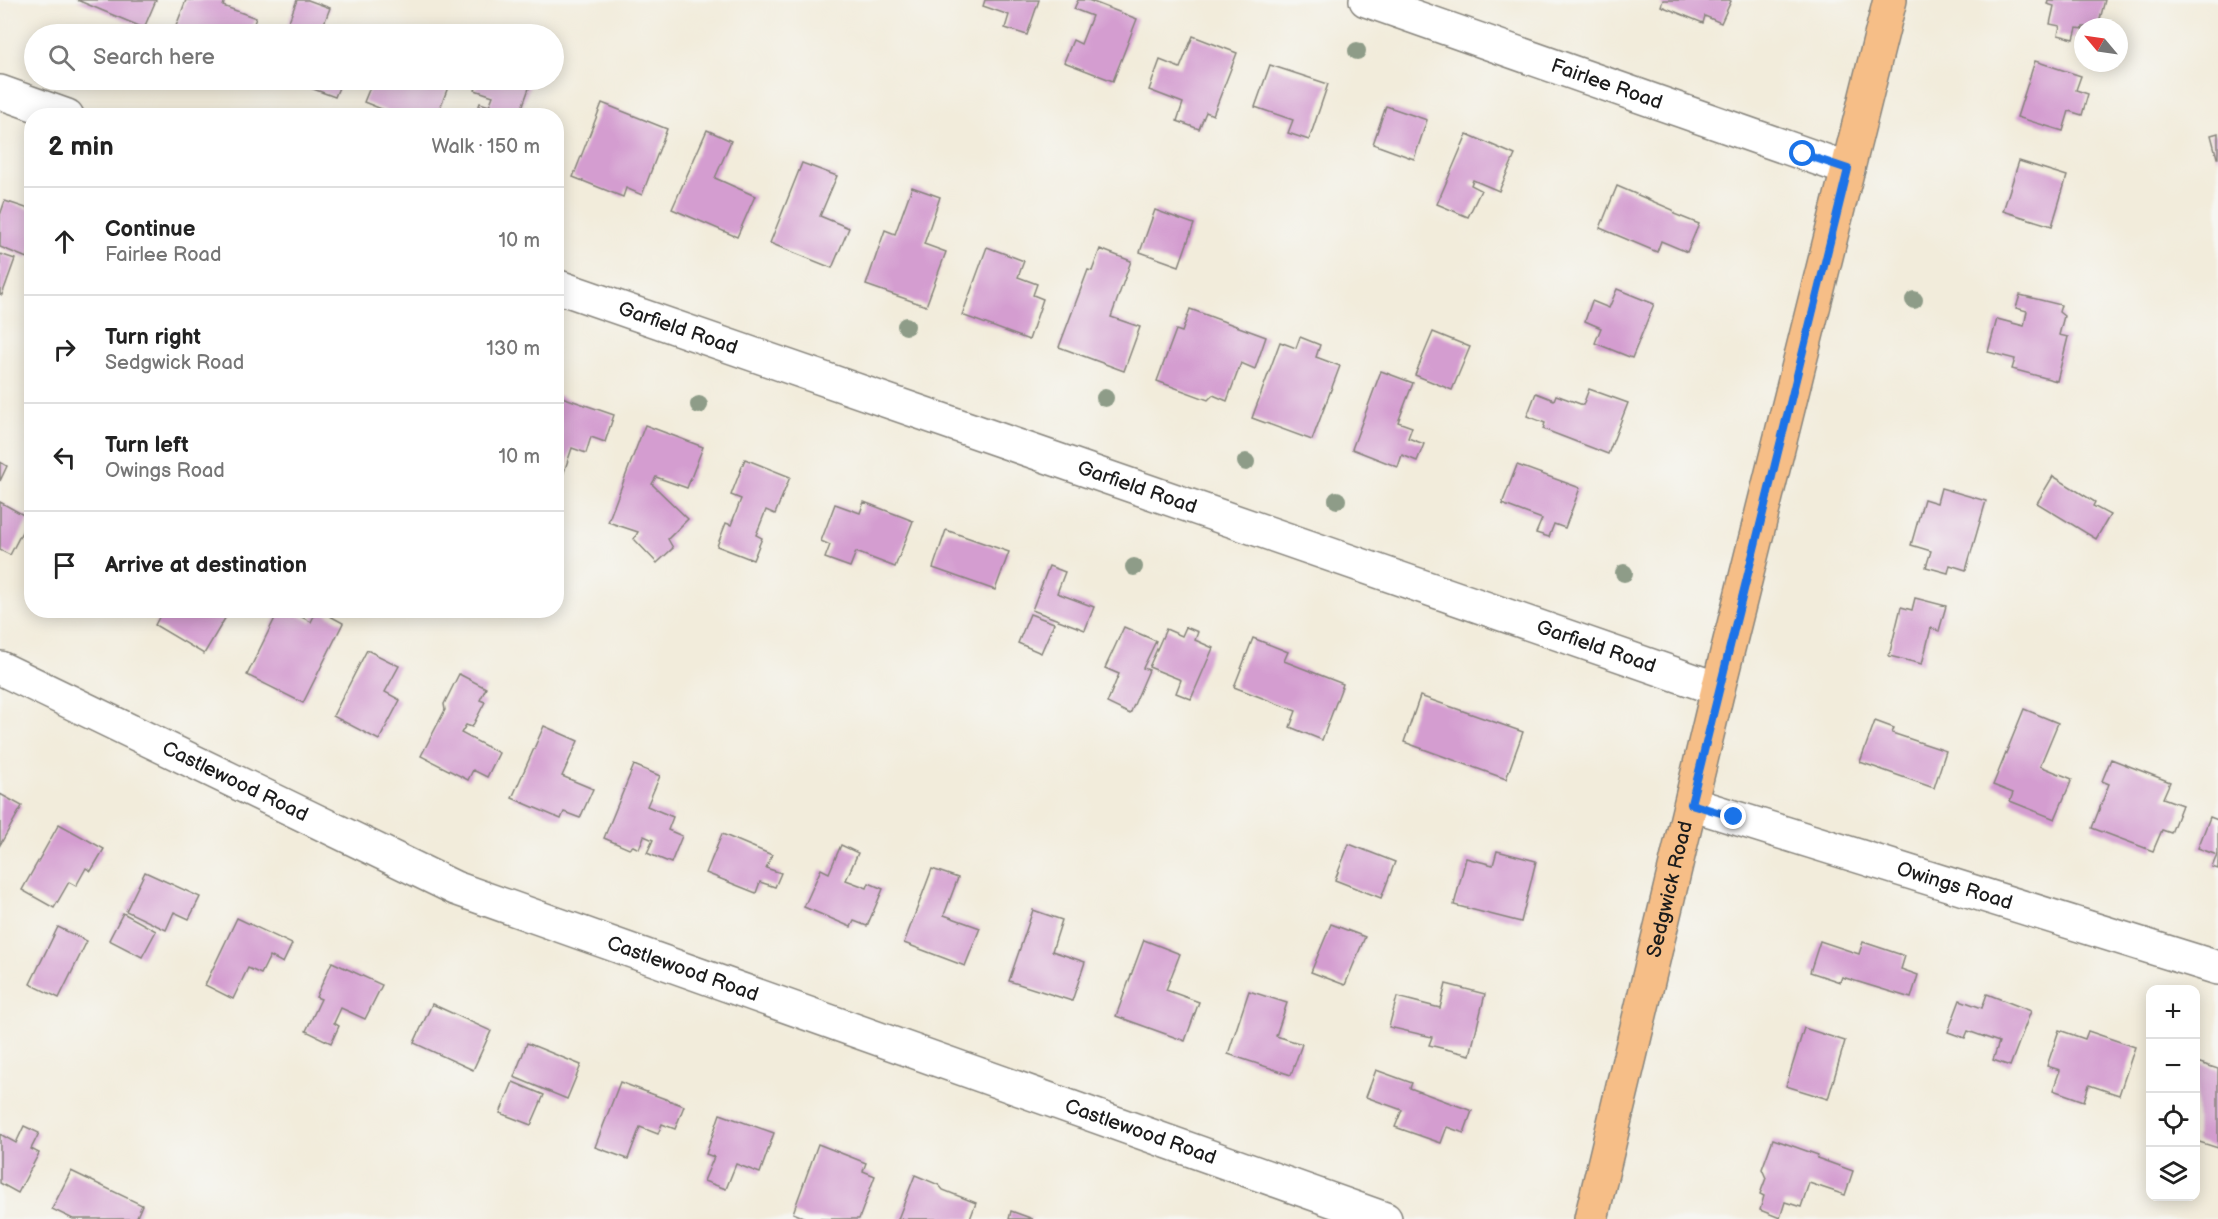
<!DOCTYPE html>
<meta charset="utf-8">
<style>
body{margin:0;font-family:"Balsamiq Sans",sans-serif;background:#f2f2f2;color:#222}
.controls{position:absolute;right:18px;bottom:18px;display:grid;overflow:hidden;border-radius:12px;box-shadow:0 3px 15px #0003}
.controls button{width:54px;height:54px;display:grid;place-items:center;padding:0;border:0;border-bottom:2px solid #e0e0e0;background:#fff;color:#222;font:30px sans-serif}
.compass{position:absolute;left:2074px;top:18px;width:54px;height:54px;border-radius:50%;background:#fff;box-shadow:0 3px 15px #0003;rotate:299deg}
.stop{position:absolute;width:18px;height:18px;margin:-14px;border:4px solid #1a73e8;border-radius:50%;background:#fff}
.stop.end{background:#1a73e8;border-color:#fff;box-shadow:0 2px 6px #0008}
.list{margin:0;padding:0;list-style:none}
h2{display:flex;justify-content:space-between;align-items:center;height:78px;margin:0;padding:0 24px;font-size:26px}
h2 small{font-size:20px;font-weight:400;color:#767676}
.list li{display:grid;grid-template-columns:39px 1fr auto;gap:18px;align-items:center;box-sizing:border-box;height:108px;padding:0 24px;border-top:2px solid #e0e0e0}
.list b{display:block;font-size:22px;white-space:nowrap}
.list p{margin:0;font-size:20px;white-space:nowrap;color:#767676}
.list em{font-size:20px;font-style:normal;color:#767676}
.icon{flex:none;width:33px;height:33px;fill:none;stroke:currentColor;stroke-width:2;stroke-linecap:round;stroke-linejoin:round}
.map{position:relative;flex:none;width:2218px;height:1219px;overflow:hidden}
.search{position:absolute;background:#fff;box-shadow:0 3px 15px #0003;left:24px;top:24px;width:540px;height:66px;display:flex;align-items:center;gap:15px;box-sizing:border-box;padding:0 21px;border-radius:33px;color:#767676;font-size:22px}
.panel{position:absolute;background:#fff;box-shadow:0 3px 15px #0003;left:24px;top:108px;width:540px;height:510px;border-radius:24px}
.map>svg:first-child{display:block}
</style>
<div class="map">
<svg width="2218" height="1219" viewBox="0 0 2218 1219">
<rect width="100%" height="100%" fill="#f6f6f2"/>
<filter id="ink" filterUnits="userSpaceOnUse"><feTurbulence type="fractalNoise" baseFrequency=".0167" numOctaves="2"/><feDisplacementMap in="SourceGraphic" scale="12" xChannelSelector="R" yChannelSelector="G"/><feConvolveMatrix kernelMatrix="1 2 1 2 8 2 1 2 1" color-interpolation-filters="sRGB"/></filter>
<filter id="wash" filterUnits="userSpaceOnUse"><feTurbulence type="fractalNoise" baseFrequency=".008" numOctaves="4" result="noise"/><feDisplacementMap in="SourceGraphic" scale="24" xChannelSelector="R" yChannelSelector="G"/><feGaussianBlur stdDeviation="1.35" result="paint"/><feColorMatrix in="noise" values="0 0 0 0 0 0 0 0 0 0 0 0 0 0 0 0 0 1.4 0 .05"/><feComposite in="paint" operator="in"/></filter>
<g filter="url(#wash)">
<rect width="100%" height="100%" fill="#f2ecdb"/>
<g id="blocks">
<g fill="#d49dd0">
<polygon points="77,0 156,0 144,28"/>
<polygon points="186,0 225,0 223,6 256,18 250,34 173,34"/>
<polygon points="297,0 308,0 330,8 320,34 284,34"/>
<polygon points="985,0 1039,0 1027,35 1005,28 1009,15 983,6"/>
<polygon points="1078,0 1088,0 1137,19 1113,81 1064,62 1073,40 1081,44 1092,16 1074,9"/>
<polygon points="1663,0 1729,0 1731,1 1721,23 1705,16 1703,23 1661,6"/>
<polygon points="2048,0 2105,0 2098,27 2083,27 2083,29 2077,28 2074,39 2058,35 2060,26 2050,24 2054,6 2047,4"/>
<polygon points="1193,36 1237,53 1213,115 1206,112 1199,129 1177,121 1183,103 1149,90 1160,60 1180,68"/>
<polygon points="2035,61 2081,76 2076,90 2088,94 2082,115 2069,111 2063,131 2017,117"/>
<polygon points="1270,65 1328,84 1309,140 1288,133 1293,120 1255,107"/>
<polygon points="289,80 342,80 335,97"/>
<polygon points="373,80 444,80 450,82 437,116 412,116 400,111 399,116 364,102"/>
<polygon points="479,80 532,80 519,116 475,116 480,103 489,106 493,96 475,90"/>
<polygon points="602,103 667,129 642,195 626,188 623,197 573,177"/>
<polygon points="1386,106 1427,120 1414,159 1373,144"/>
<polygon points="707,130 731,141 715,178 755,196 737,237 672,209"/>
<polygon points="2218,133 2218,158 2217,158 2211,135"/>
<polygon points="1467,134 1515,155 1499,191 1473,180 1471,185 1481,190 1468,217 1437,204"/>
<polygon points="2019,161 2067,176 2052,226 2003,211"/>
<polygon points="802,163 837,176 820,216 849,228 832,268 770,243"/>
<polygon points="1617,186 1673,210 1674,214 1699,224 1687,252 1661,241 1657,252 1600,228"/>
<polygon points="912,187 940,197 924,244 946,252 926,306 866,285 885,230 895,234"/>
<polygon points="5,201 32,210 32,246 27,258 0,247 0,215"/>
<polygon points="1155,210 1194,224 1179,266 1140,252"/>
<polygon points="987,247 1024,261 1018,277 1037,284 1033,295 1043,299 1029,340 962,315"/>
<polygon points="1100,249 1131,261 1111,317 1140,327 1124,371 1059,347 1088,270 1092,271"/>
<polygon points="0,254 15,259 2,295 0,294"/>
<polygon points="1617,289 1654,304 1632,358 1595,343 1601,328 1585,321 1592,301 1609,308"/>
<polygon points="2020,295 2061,305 2059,312 2064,316 2059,335 2068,337 2057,381 2012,369 2015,359 1988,352 1997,319 2024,326 2027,311 2016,308"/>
<polygon points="1190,309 1266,337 1255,369 1241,363 1227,401 1213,395 1208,400 1157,381 1176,330 1182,332"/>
<polygon points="1433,332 1470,347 1452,390 1415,375"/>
<polygon points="1300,337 1320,345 1316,357 1340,366 1312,440 1252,418 1280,342 1296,348"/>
<polygon points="1381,371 1413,383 1398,422 1412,427 1408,438 1424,444 1417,461 1402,455 1398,467 1352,449"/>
<polygon points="1589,389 1628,403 1608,454 1543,429 1545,423 1527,416 1536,393 1554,400 1556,395 1583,405"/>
<polygon points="556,395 614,415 605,442 591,437 586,453 572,448 557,493"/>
<polygon points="645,425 703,447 687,488 656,477 652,484 688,519 668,539 673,548 657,563 634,539 638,532 608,522"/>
<polygon points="745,459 790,477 775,514 766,510 756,535 762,538 753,560 717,546 726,523 731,525 741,499 731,495"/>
<polygon points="0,462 7,466 0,481"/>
<polygon points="1517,465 1580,488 1565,528 1554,524 1549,537 1536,533 1542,519 1502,504"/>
<polygon points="2053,476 2095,502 2093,506 2110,515 2096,539 2037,503"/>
<polygon points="1941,488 1986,501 1966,570 1950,565 1948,573 1926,567 1931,551 1911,545 1924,499 1937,503"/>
<polygon points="0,502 29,518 10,555 0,550"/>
<polygon points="864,502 913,521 895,567 856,552 850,567 825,558 830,545 821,541 835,504 860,513"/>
<polygon points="946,530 1009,552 995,590 933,568"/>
<polygon points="1049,566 1065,572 1057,593 1094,607 1085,630 1032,610"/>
<polygon points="1915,598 1946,606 1939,631 1931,628 1922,664 1889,656 1901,607 1912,610"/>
<polygon points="163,610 230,610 204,654 155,625"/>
<polygon points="279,610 289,610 311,622 317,610 319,610 343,623 303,703 247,675"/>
<polygon points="1030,614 1054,623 1041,653 1018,643"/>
<polygon points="1124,627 1156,641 1143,668 1149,670 1130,714 1107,703 1119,674 1105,668"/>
<polygon points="1186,627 1198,632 1195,640 1213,648 1191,699 1176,693 1181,680 1149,667 1166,629 1182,636"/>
<polygon points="1253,638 1288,652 1284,661 1343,684 1322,740 1290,727 1296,711 1234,687"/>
<polygon points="367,650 399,666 385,692 400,700 379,740 333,716"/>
<polygon points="459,674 486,688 480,700 485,702 472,727 466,725 461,733 499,753 487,777 473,770 468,780 421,756 445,710 444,704"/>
<polygon points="1420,696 1523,732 1506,779 1404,742"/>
<polygon points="2024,709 2058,723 2040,766 2072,779 2055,819 2010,801 2013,793 1993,785"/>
<polygon points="1875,721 1894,728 1892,733 1946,751 1934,788 1860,762"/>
<polygon points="544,726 578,741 562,776 593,789 580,818 564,812 561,819 512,798"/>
<polygon points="2111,759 2170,782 2163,798 2182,805 2171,833 2162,830 2153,851 2092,828 2109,784 2102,781"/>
<polygon points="634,765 660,776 647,806 673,817 668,830 682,836 671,863 647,853 653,840 644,836 639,849 633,846 629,849 604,838"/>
<polygon points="0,794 22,806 0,845"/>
<polygon points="2210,817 2218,820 2218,869 2212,867 2217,855 2198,848"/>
<polygon points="59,824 104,849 91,871 86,868 76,886 69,882 54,908 22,890"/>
<polygon points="722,834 772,855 766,868 781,873 775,887 760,882 756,893 706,873"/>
<polygon points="1349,844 1395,862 1381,898 1335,880"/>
<polygon points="841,845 858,853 846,880 867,888 869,883 883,889 867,926 854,921 851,927 804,907 821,869 829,873"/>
<polygon points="1497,851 1536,861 1521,922 1454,905 1466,858 1493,865"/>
<polygon points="932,869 958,878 944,915 980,928 965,966 904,943"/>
<polygon points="145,872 200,897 189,919 174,912 166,930 126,911"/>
<polygon points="1033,910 1062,920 1052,951 1085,962 1072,1001 1009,981"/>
<polygon points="123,913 156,931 142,957 109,940"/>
<polygon points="237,918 292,944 283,963 270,956 261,974 248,968 233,999 205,985"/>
<polygon points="1331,924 1365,937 1345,985 1311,972"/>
<polygon points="58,927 87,941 59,998 30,984"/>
<polygon points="1144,940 1180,954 1166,990 1199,1002 1185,1041 1116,1016"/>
<polygon points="1820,941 1859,954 1863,942 1905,956 1901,969 1918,975 1911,998 1842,977 1840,982 1810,972"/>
<polygon points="332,962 382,985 365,1019 341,1008 334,1023 339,1026 331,1043 306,1031 321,999 316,997"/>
<polygon points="1446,984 1485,994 1470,1055 1429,1045 1432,1037 1389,1027 1397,997 1440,1008"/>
<polygon points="1249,991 1287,1003 1276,1036 1302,1044 1291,1075 1228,1054"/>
<polygon points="1987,994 2031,1011 2010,1066 1993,1060 1999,1042 1968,1031 1965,1038 1948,1032 1960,1000 1982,1008"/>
<polygon points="432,1004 491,1031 473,1070 414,1043"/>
<polygon points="1804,1028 1845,1041 1828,1099 1786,1086"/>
<polygon points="2059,1030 2085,1039 2088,1031 2135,1047 2119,1095 2089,1085 2084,1101 2053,1090 2060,1070 2047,1066"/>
<polygon points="527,1043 581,1065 567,1099 514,1077"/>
<polygon points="2197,1062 2218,1069 2218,1148 2196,1141"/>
<polygon points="1376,1070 1412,1083 1410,1088 1472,1111 1464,1133 1447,1127 1441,1143 1395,1127 1402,1110 1366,1097"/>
<polygon points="513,1082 544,1095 531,1125 500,1113"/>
<polygon points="620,1082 684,1106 675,1129 662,1124 658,1134 640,1127 628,1159 595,1147"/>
<polygon points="720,1114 774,1133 760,1173 736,1164 726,1189 704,1181 714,1157 706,1154"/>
<polygon points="24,1126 39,1133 31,1149 39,1153 18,1193 0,1183 0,1134 16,1143"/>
<polygon points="1773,1139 1818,1155 1817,1158 1853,1171 1845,1195 1809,1183 1801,1207 1785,1202 1780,1218 1760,1210 1764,1196 1760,1194 1766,1178 1762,1169"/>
<polygon points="818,1144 866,1163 863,1171 875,1176 859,1219 808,1219 793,1213"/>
<polygon points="71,1171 142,1205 136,1219 73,1219 52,1209"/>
<polygon points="915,1175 939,1185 943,1190 976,1203 970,1219 898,1219"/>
<polygon points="1011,1211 1033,1219 1009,1219"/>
</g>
</g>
</g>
<g filter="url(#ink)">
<use href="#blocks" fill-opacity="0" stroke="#87847c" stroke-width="1.5"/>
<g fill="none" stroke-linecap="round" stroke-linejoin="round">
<g stroke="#87847c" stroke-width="36">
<g id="minor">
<path id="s1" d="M1366,0l482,169"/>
<polyline points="0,92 67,116"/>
<path id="s2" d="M556,286l1162,403"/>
<path id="s3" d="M0,668l455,220 930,331"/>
<path id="s4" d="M1691,804l527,164"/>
</g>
</g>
<g stroke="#87847c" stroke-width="36">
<g id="major">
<path id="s5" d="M1591,1219l127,-530 172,-689"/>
</g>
</g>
<use href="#minor" stroke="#fff" stroke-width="33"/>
<use href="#major" stroke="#f6be87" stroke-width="33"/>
</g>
<g fill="#8e9c88">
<circle cx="1357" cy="51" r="9"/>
<circle cx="1914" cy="300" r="9"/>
<circle cx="906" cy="326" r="9"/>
<circle cx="1105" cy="398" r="9"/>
<circle cx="699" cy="405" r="9"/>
<circle cx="1246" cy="462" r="9"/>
<circle cx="1337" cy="500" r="9"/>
<circle cx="1134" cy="567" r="9"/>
<circle cx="1624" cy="573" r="9"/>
</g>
</g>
<g fill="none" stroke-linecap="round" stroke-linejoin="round" filter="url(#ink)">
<polyline stroke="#1a73e8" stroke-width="8" points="1734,817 1691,804 1848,169 1803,154"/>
</g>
<g text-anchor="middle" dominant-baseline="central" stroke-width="6" stroke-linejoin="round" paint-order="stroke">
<g font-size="20" fill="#1c1c1c" stroke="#f6f6f2">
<text stroke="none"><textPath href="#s1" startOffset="255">Fairlee Road</textPath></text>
<text stroke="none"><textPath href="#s2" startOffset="129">Garfield Road</textPath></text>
<text stroke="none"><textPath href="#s2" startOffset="615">Garfield Road</textPath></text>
<text stroke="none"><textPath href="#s2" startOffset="1101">Garfield Road</textPath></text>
<text stroke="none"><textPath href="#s3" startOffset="261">Castlewood Road</textPath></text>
<text stroke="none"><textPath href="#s4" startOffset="276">Owings Road</textPath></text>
<text stroke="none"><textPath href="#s5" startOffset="339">Sedgwick Road</textPath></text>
<text stroke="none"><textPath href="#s3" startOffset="747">Castlewood Road</textPath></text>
<text stroke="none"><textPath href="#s3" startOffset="1233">Castlewood Road</textPath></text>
</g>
</g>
</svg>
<div class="controls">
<button>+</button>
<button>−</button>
<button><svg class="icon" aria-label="locate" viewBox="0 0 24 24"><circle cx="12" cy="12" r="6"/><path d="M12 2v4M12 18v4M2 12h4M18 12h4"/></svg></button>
<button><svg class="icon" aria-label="layers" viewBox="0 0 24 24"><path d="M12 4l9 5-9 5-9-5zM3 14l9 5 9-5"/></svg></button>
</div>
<svg class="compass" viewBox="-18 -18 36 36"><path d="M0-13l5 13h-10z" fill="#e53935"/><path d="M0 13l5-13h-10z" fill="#767676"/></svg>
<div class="stop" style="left:1803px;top:154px"></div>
<div class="stop end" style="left:1734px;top:817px"></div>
<div class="search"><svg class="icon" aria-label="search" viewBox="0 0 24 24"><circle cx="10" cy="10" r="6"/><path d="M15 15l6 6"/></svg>Search here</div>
<section class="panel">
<h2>2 min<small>Walk · 150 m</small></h2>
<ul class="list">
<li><svg class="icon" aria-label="ahead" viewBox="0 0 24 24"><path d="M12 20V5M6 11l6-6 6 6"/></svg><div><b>Continue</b><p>Fairlee Road</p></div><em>10 m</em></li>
<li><svg class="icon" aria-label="right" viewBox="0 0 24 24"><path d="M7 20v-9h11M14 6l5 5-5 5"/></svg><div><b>Turn right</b><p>Sedgwick Road</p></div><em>130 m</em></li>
<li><svg class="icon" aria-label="left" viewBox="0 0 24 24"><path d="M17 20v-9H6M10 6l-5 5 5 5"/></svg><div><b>Turn left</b><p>Owings Road</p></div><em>10 m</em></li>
<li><svg class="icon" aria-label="arrive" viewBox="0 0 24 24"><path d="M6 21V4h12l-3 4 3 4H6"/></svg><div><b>Arrive at destination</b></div></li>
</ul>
</section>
</div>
